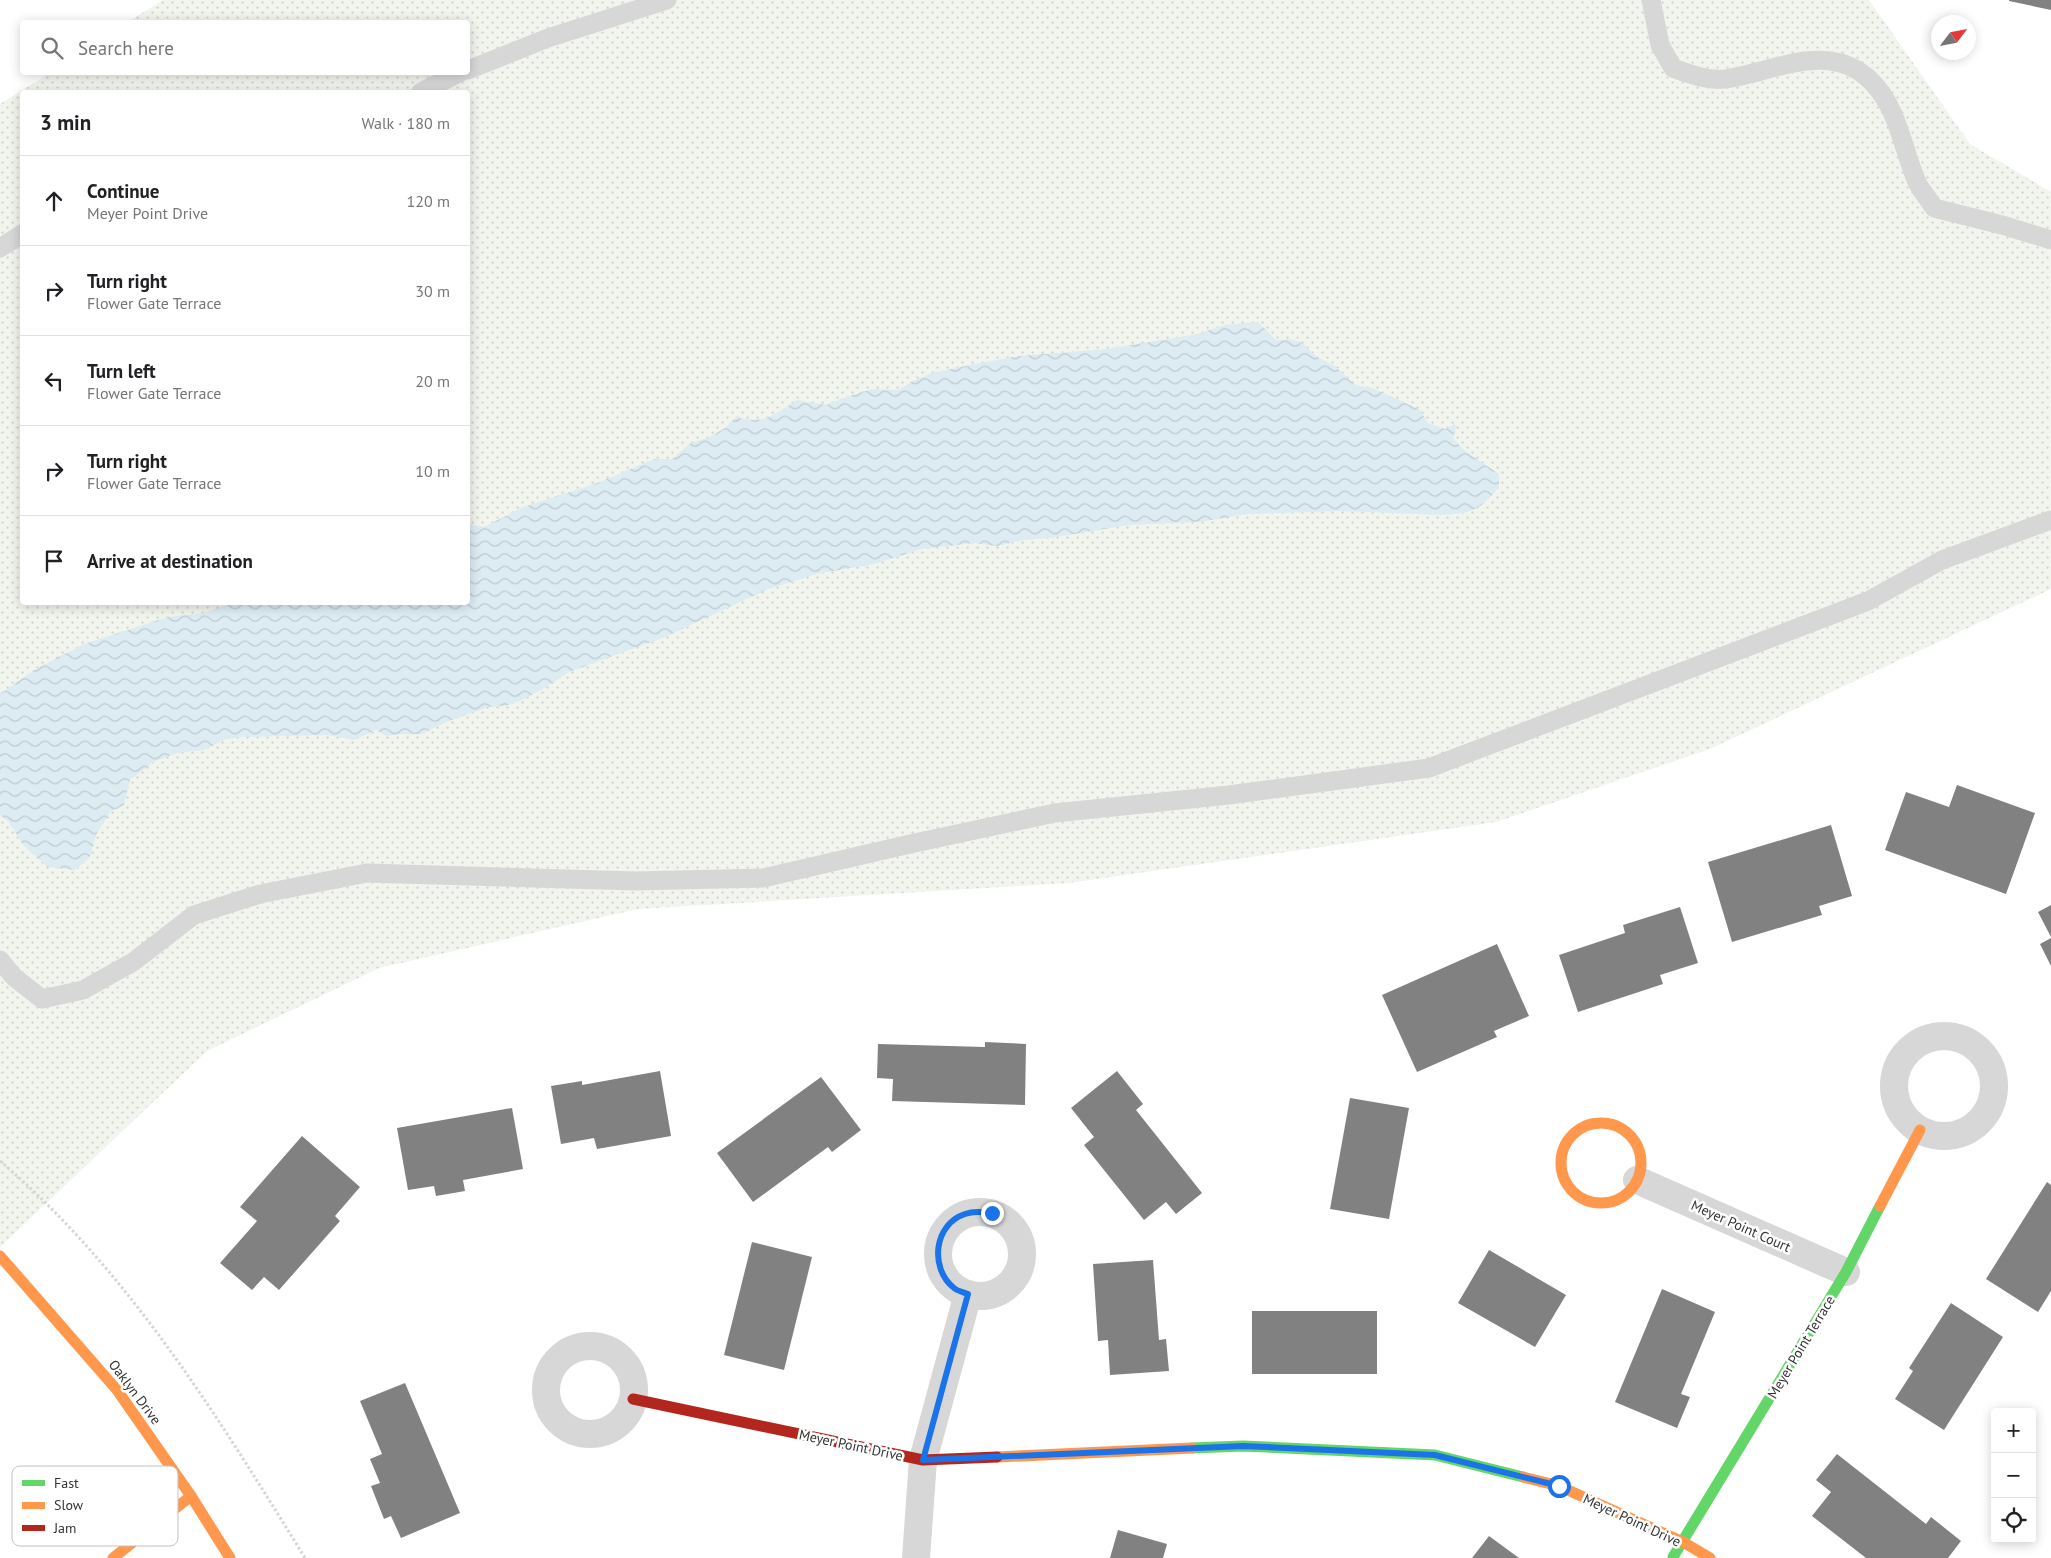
<!DOCTYPE html>
<meta charset="utf-8">
<style>
body{margin:0;font-family:"PT Sans",sans-serif;background:#f6f6f6;color:#202124}
.controls{position:absolute;right:15px;bottom:15px;display:grid;overflow:hidden;border-radius:5px;box-shadow:0 2px 12px #0003}
.controls button{width:45px;height:45px;display:grid;place-items:center;padding:0;border:0;border-bottom:1px solid #e0e0e0;background:#fff;color:#202124;font:25px sans-serif}
.compass{position:absolute;left:1931px;top:15px;width:45px;height:45px;border-radius:50%;background:#fff;box-shadow:0 2px 12px #0003;rotate:58deg}
.stop{position:absolute;width:15px;height:15px;margin:-11px;border:4px solid #1a73e8;border-radius:50%;background:#fff}
.stop.end{background:#1a73e8;border-color:#fff;box-shadow:0 1px 5px #0008}
.list{margin:0;padding:0;list-style:none}
h2{display:flex;justify-content:space-between;align-items:center;height:65px;margin:0;padding:0 20px;font-size:21px}
h2 small{font-size:16px;font-weight:400;color:#757577}
.list li{display:grid;grid-template-columns:32px 1fr auto;gap:15px;align-items:center;box-sizing:border-box;height:90px;padding:0 20px;border-top:1px solid #e0e0e0}
.list b{display:block;font-size:19px;white-space:nowrap}
.list p{margin:0;font-size:16px;white-space:nowrap;color:#757577}
.list em{font-size:16px;font-style:normal;color:#757577}
.icon{flex:none;width:28px;height:28px;fill:none;stroke:currentColor;stroke-width:2;stroke-linecap:round;stroke-linejoin:round}
.map{position:relative;flex:none;width:2051px;height:1558px;overflow:hidden}
.search{position:absolute;background:#fff;box-shadow:0 2px 12px #0003;left:20px;top:20px;width:450px;height:55px;display:flex;align-items:center;gap:12px;box-sizing:border-box;padding:0 18px;border-radius:5px;color:#757577;font-size:19px}
.panel{position:absolute;background:#fff;box-shadow:0 2px 12px #0003;left:20px;top:90px;width:450px;height:515px;border-radius:5px}
.map>svg:first-child{display:block}
</style>
<div class="map">
<svg width="2051" height="1558" viewBox="0 0 2051 1558">
<defs>
<pattern id="grass-dots" width="8" height="8" patternUnits="userSpaceOnUse" patternTransform="scale(1.25)"><rect width="8" height="8" fill="#f1f5ed"/><path d="M2 2h.1M6 6h.1" fill="none" stroke="#cfd2cc" stroke-width="1.8" stroke-linecap="round"/></pattern>
<pattern id="water-waves" width="16" height="10" patternUnits="userSpaceOnUse" patternTransform="scale(1.25)"><rect width="16" height="10" fill="#ddebf3"/><path d="M0 5q4-4 8 0t8 0" fill="none" stroke="#becad1"/></pattern>
</defs>
<rect width="100%" height="100%" fill="#fff"/>
<path fill="url(#grass-dots)" fill-rule="evenodd" d="M163,0h1706l101,144 81,48v397l-341,160 -214,73 -428,61 -430,26 -259,59 -172,83 -207,196v-1143l50,-31 418,-1v-50h-340zM22,92h446v510h-446z"/>
<path fill="url(#water-waves)" d="M1258,322l18,18 15,-1 11,4 15,14 18,9 20,19 17,3 25,11 23,11 8,13 17,6 10,-5 1,5 -3,9 12,13 34,23v13c-19,23 -26,26 -56,28l-101,-4 -94,3 -49,8 -70,3 -79,13 -26,2 -27,6 -23,-3 -52,6 -48,15 -58,10 -50,16 -101,47 -96,35 -26,17 -23,12 -16,5 -16,1 -44,16 -22,11h-21l-15,2 -10,-6 -22,10 -26,-5 -85,2 -17,2 -22,11 -27,3 -22,8 -25,19 -6,25 -14,7 -14,23 -6,22 -15,13 -27,-3 -24,-21 -16,-25 -8,-6v-121l34,-24 50,-26 84,-27 36,-4 30,-10 234,-1v-78l16,3 39,-20 77,-25 54,-23h18l19,-16 19,-6 15,-9 11,-11c30,8 37,-2 61,-17l29,5 17,-7 29,-9 26,1 15,-9 19,-8 42,-9 45,-8 87,-7 92,-15 26,-9z"/>
<g fill="#818181">
<polygon points="2009,0 2051,0 2051,10 2009,1"/>
<polygon points="1957,785 2035,813 2006,894 1885,850 1906,792 1949,807"/>
<polygon points="1831,825 1852,896 1819,906 1822,915 1732,942 1708,862"/>
<polygon points="2051,905 2051,937 2038,912"/>
<polygon points="1680,907 1698,963 1660,975 1663,984 1578,1012 1559,955 1625,933 1623,925"/>
<polygon points="2051,938 2051,966 2040,944"/>
<polygon points="1497,944 1529,1016 1494,1031 1497,1037 1417,1072 1382,995"/>
<polygon points="985,1042 1026,1044 1025,1105 892,1101 893,1079 877,1078 878,1044 985,1047"/>
<polygon points="660,1071 671,1136 597,1149 594,1138 561,1144 551,1086 582,1081 582,1085"/>
<polygon points="1117,1071 1143,1104 1136,1110 1202,1193 1176,1214 1166,1202 1144,1220 1084,1145 1094,1137 1071,1108"/>
<polygon points="821,1077 861,1130 832,1152 828,1147 753,1202 717,1153"/>
<polygon points="1350,1098 1409,1108 1389,1219 1330,1209"/>
<polygon points="512,1108 523,1169 463,1180 465,1191 436,1196 434,1186 408,1190 397,1128"/>
<polygon points="302,1136 360,1187 335,1216 340,1221 279,1290 264,1277 252,1290 220,1263 257,1221 240,1207"/>
<polygon points="2047,1182 2051,1185 2051,1291 2038,1312 1986,1279"/>
<polygon points="752,1242 812,1257 784,1370 724,1355"/>
<polygon points="1489,1250 1566,1295 1535,1347 1458,1303"/>
<polygon points="1153,1260 1159,1340 1166,1339 1169,1371 1110,1375 1108,1340 1098,1341 1093,1264"/>
<polygon points="1662,1289 1715,1312 1681,1394 1690,1397 1677,1428 1615,1402"/>
<polygon points="1951,1303 2003,1337 1944,1430 1895,1399 1913,1371 1909,1368"/>
<rect x="1252" y="1311" width="125" height="63"/>
<polygon points="405,1383 460,1513 401,1538 391,1516 384,1519 371,1486 380,1483 370,1459 382,1454 360,1401"/>
<polygon points="1837,1454 1926,1524 1931,1517 1961,1541 1948,1558 1866,1558 1812,1516 1831,1492 1816,1480"/>
<polygon points="1118,1530 1167,1544 1163,1558 1110,1558"/>
<polygon points="1489,1536 1519,1558 1472,1558"/>
</g>
<g fill="none" stroke-linecap="round" stroke-linejoin="round">
<path stroke="#d6d6d6" stroke-width="3" stroke-dasharray="2.5 2.5" stroke-linecap="butt" d="M0,1161c128,109 218,256 305,397"/>
<g stroke="#d7d7d7" stroke-width="19">
<path d="M1651,0l9,45 13,23c16,6 35,13 52,11 49,-7 105,-40 147,3 26,26 31,68 45,100 4,9 12,17 17,26l68,17 49,15"/>
<polyline points="468,70 548,38 667,0"/>
<polyline points="421,92 461,72"/>
<polyline points="0,248 22,234"/>
<polyline points="0,960 14,977 42,999 83,990 133,962 194,915 260,894 367,873 635,881 763,878 910,844 1055,813 1229,795 1429,768 1868,601 1942,560 2051,520"/>
</g>
<g stroke="#d7d7d7" stroke-width="28">
<circle cx="1944" cy="1086" r="50"/>
<polyline points="1637,1180 1846,1272"/>
<circle cx="980" cy="1254" r="42"/>
<circle cx="590" cy="1390" r="44"/>
<polyline points="916,1558 923,1460 968,1294"/>
</g>
<g stroke="#63d668" stroke-width="11">
<polyline points="1192,1448 1243,1446 1435,1455 1523,1477"/>
<polyline points="1673,1557 1846,1272 1880,1206"/>
</g>
<g stroke="#ff974d" stroke-width="11">
<circle cx="1601" cy="1163" r="40"/>
<polyline points="1880,1206 1920,1130"/>
<polyline points="0,1256 117,1390 191,1496 230,1558"/>
<polyline points="997,1457 1192,1448"/>
<polyline points="1523,1477 1559,1486 1683,1542 1710,1558"/>
<polyline points="113,1558 191,1496"/>
</g>
<polyline stroke="#b3261e" stroke-width="11" points="633,1399 923,1460 997,1457"/>
</g>
<g fill="none" stroke-linecap="round" stroke-linejoin="round">
<path stroke="#1a73e8" stroke-width="6" d="M992,1213c-10,-1 -18,-2 -27,1 -31,10 -36,54 -11,74 3,3 9,4 14,6l-45,166 320,-14 192,9 124,31"/>
</g>
<g text-anchor="middle" dominant-baseline="central" stroke-width="5" stroke-linejoin="round" paint-order="stroke">
<g font-size="14" fill="#333" stroke="#fff">
<text transform="translate(1741 1226) rotate(24)">Meyer Point Court</text>
<text transform="translate(1801 1347) rotate(-59)">Meyer Point Terrace</text>
<text transform="translate(135 1392) rotate(53)">Oaklyn Drive</text>
<text transform="translate(851 1445) rotate(12)">Meyer Point Drive</text>
<text transform="translate(1632 1520) rotate(25)">Meyer Point Drive</text>
</g>
</g>
<rect x="12" y="1466" width="166" height="80" rx="8" fill="#fff" stroke="#c2c2c2" stroke-width="1"/>
<rect x="22" y="1480" width="23" height="6" fill="#63d668"/>
<rect x="22" y="1502" width="23" height="7" fill="#ff974d"/>
<rect x="22" y="1525" width="23" height="6" fill="#b3261e"/>
<g font-size="14" fill="#333">
<text x="54" y="1488">Fast</text>
<text x="54" y="1510">Slow</text>
<text x="54" y="1533">Jam</text>
</g>
</svg>
<div class="controls">
<button>+</button>
<button>−</button>
<button><svg class="icon" aria-label="locate" viewBox="0 0 24 24"><circle cx="12" cy="12" r="6"/><path d="M12 2v4M12 18v4M2 12h4M18 12h4"/></svg></button>
</div>
<svg class="compass" viewBox="-18 -18 36 36"><path d="M0-13l5 13h-10z" fill="#e53935"/><path d="M0 13l5-13h-10z" fill="#757577"/></svg>
<div class="stop" style="left:1559px;top:1486px"></div>
<div class="stop end" style="left:992px;top:1213px"></div>
<div class="search"><svg class="icon" aria-label="search" viewBox="0 0 24 24"><circle cx="10" cy="10" r="6"/><path d="M15 15l6 6"/></svg>Search here</div>
<section class="panel">
<h2>3 min<small>Walk · 180 m</small></h2>
<ul class="list">
<li><svg class="icon" aria-label="ahead" viewBox="0 0 24 24"><path d="M12 20V5M6 11l6-6 6 6"/></svg><div><b>Continue</b><p>Meyer Point Drive</p></div><em>120 m</em></li>
<li><svg class="icon" aria-label="right" viewBox="0 0 24 24"><path d="M7 20v-9h11M14 6l5 5-5 5"/></svg><div><b>Turn right</b><p>Flower Gate Terrace</p></div><em>30 m</em></li>
<li><svg class="icon" aria-label="left" viewBox="0 0 24 24"><path d="M17 20v-9H6M10 6l-5 5 5 5"/></svg><div><b>Turn left</b><p>Flower Gate Terrace</p></div><em>20 m</em></li>
<li><svg class="icon" aria-label="right" viewBox="0 0 24 24"><path d="M7 20v-9h11M14 6l5 5-5 5"/></svg><div><b>Turn right</b><p>Flower Gate Terrace</p></div><em>10 m</em></li>
<li><svg class="icon" aria-label="arrive" viewBox="0 0 24 24"><path d="M6 21V4h12l-3 4 3 4H6"/></svg><div><b>Arrive at destination</b></div></li>
</ul>
</section>
</div>
